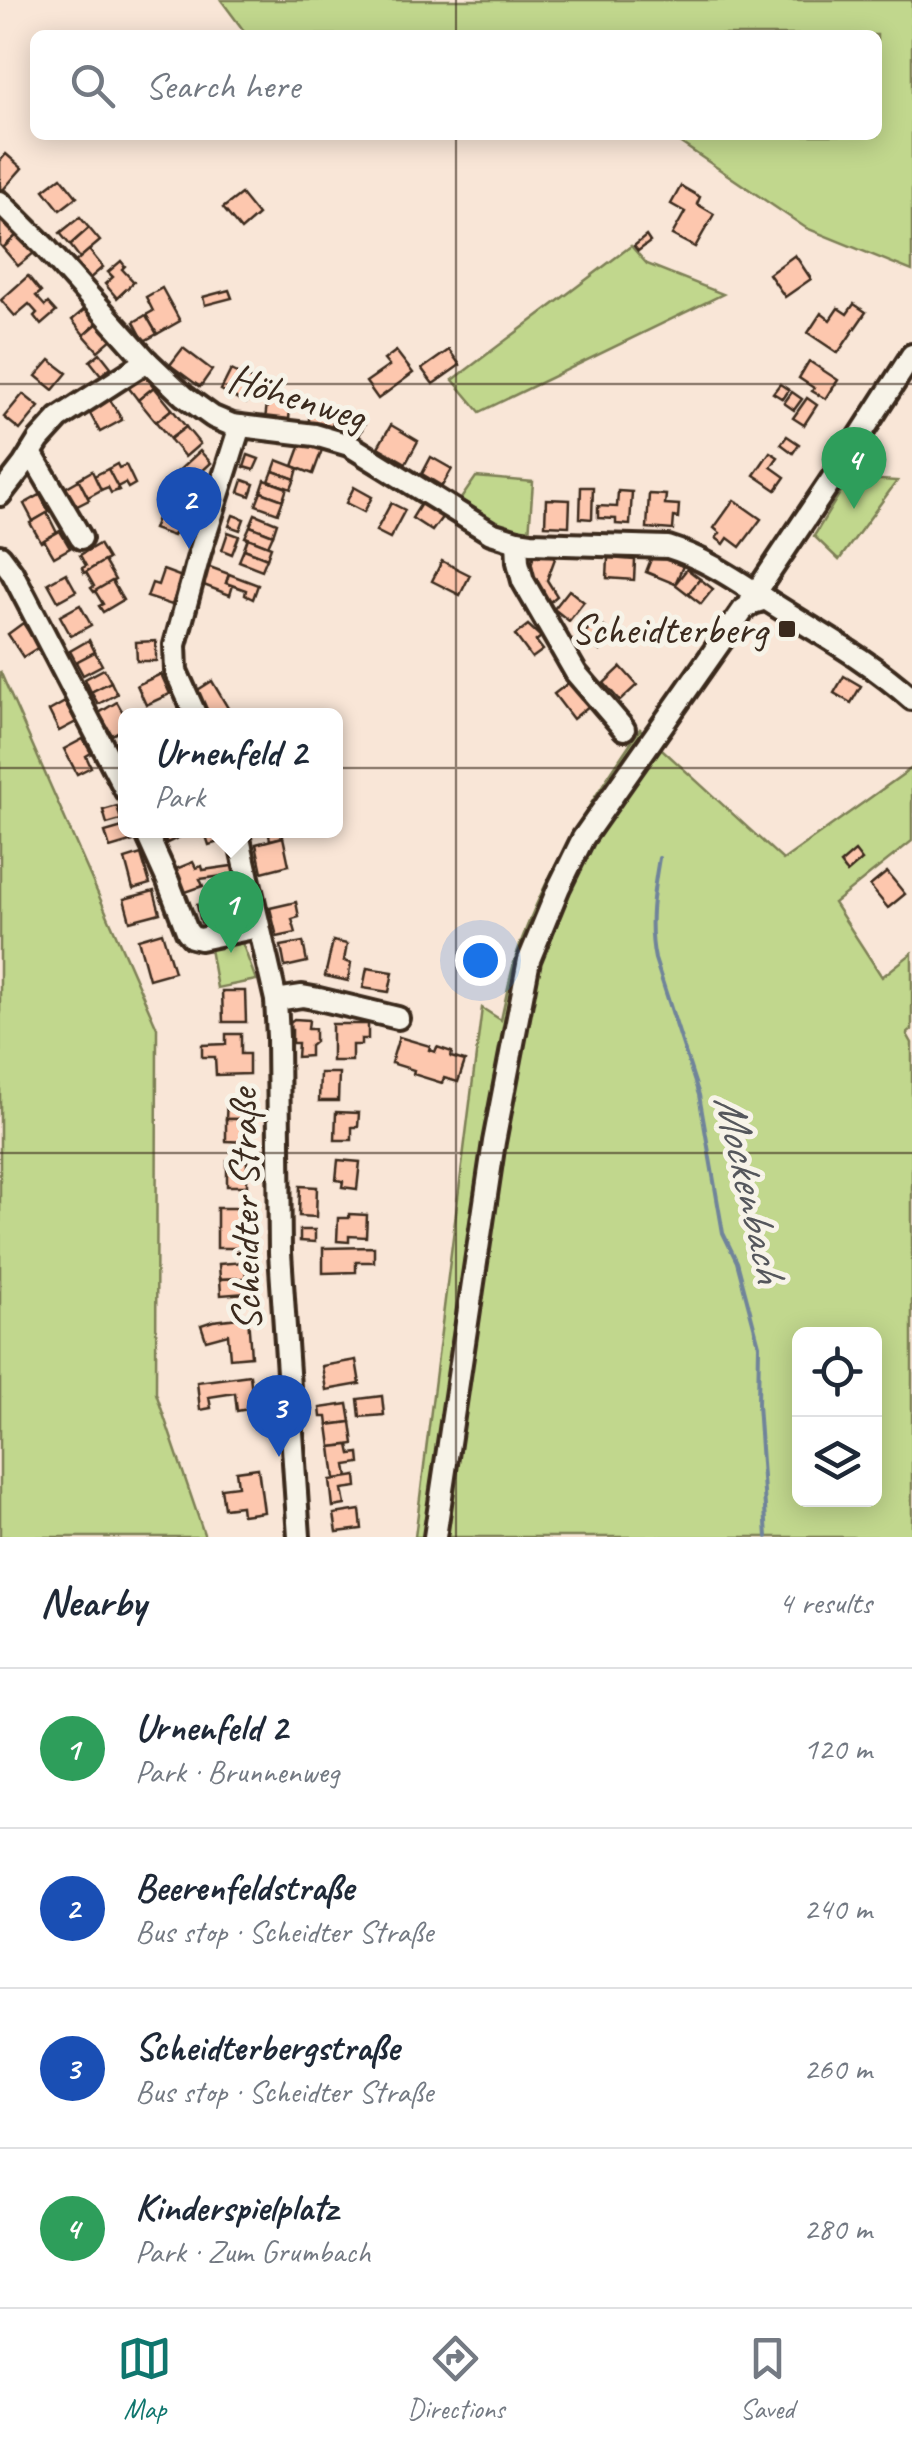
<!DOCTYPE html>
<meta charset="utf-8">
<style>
body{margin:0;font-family:Caveat,sans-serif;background:#f6f6f7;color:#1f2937}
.controls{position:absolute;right:30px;bottom:30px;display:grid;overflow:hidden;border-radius:15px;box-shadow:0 5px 25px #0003}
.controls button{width:90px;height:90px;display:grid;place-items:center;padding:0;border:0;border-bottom:2px solid #e0e1e3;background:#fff;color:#1f2937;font:50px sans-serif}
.you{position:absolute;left:480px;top:960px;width:35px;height:35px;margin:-25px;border:8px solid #fff;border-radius:50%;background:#1a73e8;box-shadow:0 0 0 15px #1a73e833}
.badge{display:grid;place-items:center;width:65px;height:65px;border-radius:50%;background:#0f766e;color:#fff;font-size:32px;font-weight:700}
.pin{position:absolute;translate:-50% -82px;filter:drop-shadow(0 2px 5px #0008)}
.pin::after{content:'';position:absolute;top:52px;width:35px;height:30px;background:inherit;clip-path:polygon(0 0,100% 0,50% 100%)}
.popup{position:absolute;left:118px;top:708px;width:225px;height:130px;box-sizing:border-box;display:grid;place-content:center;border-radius:15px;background:#fff;filter:drop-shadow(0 2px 8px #0005);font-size:32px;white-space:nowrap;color:#747a83}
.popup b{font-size:38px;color:#1f2937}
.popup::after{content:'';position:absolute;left:50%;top:100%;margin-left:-20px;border:20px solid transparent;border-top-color:#fff}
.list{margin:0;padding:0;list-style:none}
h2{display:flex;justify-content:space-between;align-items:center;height:130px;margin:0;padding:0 40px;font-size:42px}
h2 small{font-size:32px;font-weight:400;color:#747a83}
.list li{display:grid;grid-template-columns:65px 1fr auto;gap:30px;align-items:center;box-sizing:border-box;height:160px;padding:0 40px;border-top:2px solid #e0e1e3}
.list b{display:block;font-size:38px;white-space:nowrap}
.list p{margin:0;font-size:32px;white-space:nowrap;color:#747a83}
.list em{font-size:32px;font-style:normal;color:#747a83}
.icon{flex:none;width:55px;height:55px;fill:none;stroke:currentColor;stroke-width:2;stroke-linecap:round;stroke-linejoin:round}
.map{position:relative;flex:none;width:912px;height:1537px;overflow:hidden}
.search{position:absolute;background:#fff;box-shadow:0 5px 25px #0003;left:30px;right:30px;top:30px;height:110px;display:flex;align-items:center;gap:25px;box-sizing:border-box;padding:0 35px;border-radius:15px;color:#747a83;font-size:38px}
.sheet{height:770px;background:#fff}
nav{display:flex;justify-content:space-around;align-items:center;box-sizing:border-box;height:140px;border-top:2px solid #e0e1e3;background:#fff;font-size:28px;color:#747a83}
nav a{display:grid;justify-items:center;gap:5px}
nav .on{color:#0f766e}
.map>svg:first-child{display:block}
</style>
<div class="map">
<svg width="912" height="1537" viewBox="0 0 912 1537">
<rect width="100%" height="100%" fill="#f9e6d7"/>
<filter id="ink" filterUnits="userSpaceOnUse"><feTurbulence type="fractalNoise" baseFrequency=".01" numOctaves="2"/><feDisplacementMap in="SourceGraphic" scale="20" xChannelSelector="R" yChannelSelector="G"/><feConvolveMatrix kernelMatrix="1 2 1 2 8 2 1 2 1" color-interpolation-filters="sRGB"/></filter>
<g filter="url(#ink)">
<g fill="#c1d78d" stroke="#7e8056" stroke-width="2.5" fill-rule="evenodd">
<polygon points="221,0 912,0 912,271 806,228 669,135 877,135 877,35 247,35"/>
<polygon points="631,246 647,264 723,294 480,412 453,380"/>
<polygon points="476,477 533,482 529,534 502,526 458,503"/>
<polygon points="849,478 897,481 839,560 814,536"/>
<polygon points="0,671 157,1028 156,1393 205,1537 0,1537"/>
<path d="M640,729l143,131 129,-92v73l-78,62 48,74 30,-24v77l-5,4 5,9v494h-497l67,-529 19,12c5,-22 9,-46 16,-67 28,-81 75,-154 123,-224zM800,1334h74v166h-74z"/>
<polygon points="240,937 256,980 217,988 209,943"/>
</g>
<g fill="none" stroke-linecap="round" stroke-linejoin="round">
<path stroke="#6f849a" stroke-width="4" d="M659,858c-6,34 -11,67 -4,101l44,136 24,138 14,29 22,83 -1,59 9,133"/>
</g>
<g fill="#fdc7ae" stroke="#3b2a1e" stroke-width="2.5">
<polygon points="6,154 22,168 2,191 0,189 0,161"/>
<polygon points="61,177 77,197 60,210 44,190"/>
<polygon points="681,186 700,197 697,204 714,214 695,247 672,235 685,212 671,204"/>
<polygon points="241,194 258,215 241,230 223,208"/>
<polygon points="0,216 17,235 3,248 0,245"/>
<polygon points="80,217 89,228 70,245 60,233"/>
<polygon points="89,228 100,241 80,258 70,245"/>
<polygon points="17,235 34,253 18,266 3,248"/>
<polygon points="646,236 650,242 638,251 634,246"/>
<polygon points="89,250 103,267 88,280 73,264"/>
<polygon points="795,255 811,279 785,297 769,274"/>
<polygon points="121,261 125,266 122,269 134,282 117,298 105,284 113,277 108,272"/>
<polygon points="28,276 41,292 36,296 45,306 48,303 56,312 41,325 34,316 37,313 29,304 15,316 1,300"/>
<polygon points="162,288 180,321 157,334 146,315 153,311 146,297"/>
<polygon points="229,290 232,298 205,305 203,297"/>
<polygon points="854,304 866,312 838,353 808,333 821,313 830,320 838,308 847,314"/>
<polygon points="86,308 99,322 84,335 72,320"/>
<polygon points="146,315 157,334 144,341 134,322"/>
<polygon points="99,322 113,338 98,351 84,335"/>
<polygon points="183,348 212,370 200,387 170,365"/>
<polygon points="449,350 460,365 433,384 422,369"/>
<polygon points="396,351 413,373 378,399 366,382 389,366 384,360"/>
<polygon points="100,353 111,367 101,375 90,361"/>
<polygon points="50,360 67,373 53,390 36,376"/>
<polygon points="809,361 838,380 826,399 812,391 814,388 799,378"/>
<polygon points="231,370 256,382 246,403 221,390"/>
<polygon points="141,371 154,387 138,400 125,383"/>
<polygon points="780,384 789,390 783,399 773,393"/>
<polygon points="154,387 172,409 156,422 138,400"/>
<polygon points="792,392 802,399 794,410 784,403"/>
<polygon points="23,394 39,407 20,430 4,417"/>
<polygon points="109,398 122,420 100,432 88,410"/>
<polygon points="807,398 817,405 804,425 793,418"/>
<polygon points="267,403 290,404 289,421 265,420"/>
<polygon points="172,409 186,427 170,439 156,422"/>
<polygon points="310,411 334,413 332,429 308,427"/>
<polygon points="347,421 365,423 358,438 344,432"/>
<polygon points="391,425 418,441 406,463 378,447"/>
<polygon points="186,427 200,444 185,457 170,439"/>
<polygon points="787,436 799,444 793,453 781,444"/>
<polygon points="303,439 323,447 313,474 293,466"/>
<polygon points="200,451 211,463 187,485 176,473"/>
<polygon points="770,452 778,457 771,467 785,477 776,490 754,475"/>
<polygon points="248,455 259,459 254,470 244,467"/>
<polygon points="431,457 452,469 442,486 422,474"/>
<polygon points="277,460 298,468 295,479 273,471"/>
<polygon points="117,464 119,468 126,465 135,484 128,488 125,483 117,487 108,469"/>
<polygon points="108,469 119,490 111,493 108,487 101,490 94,476"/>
<polygon points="92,471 101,490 88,497 78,479"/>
<polygon points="273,471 295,479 291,489 269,481"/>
<polygon points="79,480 89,500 75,507 65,488"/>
<polygon points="243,480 254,484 250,496 239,492"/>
<polygon points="265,480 287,488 283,500 261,492"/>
<polygon points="165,487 180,492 173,509 159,504"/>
<polygon points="354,487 372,497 364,512 346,503"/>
<polygon points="581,487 593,487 592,519 580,518"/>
<polygon points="618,491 632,492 630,525 616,524 616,519 598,518 598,506 617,507"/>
<polygon points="261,492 283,500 278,513 256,505"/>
<polygon points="649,494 666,495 665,504 679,505 678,518 674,517 673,530 647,528"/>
<polygon points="40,495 49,512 33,521 24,504"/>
<polygon points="546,499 570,500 569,526 545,525"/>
<polygon points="734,500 761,519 740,547 728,538 724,544 716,538 720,533 714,528"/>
<polygon points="422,502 443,516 432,531 412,518"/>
<polygon points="391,503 405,510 390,538 376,531"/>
<polygon points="162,505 182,513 173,536 153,529"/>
<polygon points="47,513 57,533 41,542 30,523"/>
<polygon points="255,514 277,523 273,535 250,526"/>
<polygon points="233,515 244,519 240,530 229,526"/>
<polygon points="250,526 273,535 268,546 245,537"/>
<polygon points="60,531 70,548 54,557 44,540"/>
<polygon points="228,532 239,536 232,554 222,550"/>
<polygon points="248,538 271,547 267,558 244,549"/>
<polygon points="99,544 108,559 84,573 82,568 86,566 80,555"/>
<polygon points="244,549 267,558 262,570 239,561"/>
<polygon points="536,549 557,553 547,580 557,596 545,606 527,577"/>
<polygon points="653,554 683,566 675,584 646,572"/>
<polygon points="608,558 635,560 634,580 607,578"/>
<polygon points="104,561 115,580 94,592 91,588 94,586 86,572"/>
<polygon points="442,561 470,575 460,595 432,581"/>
<polygon points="207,566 229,574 226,583 233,585 230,595 201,584"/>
<polygon points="687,569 700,579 688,594 675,584"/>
<polygon points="163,570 182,577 172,605 147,597 152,583 158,585"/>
<polygon points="66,573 76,591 58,601 48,583"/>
<polygon points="229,574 258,585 253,599 245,595 246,590 226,583"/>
<polygon points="700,579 713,589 701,604 688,594"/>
<polygon points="112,581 123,600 103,612 99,606 103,604 95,591"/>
<polygon points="569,590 584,602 569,621 554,609"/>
<polygon points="80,605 91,625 71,636 60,616"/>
<polygon points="595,620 613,634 600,651 582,637"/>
<polygon points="23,623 39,647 23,657 8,634"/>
<polygon points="528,625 541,637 536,641 543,650 532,658 515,635"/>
<polygon points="89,640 95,652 76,662 70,651"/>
<polygon points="156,641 156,661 137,661 136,642"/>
<polygon points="95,652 102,665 83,675 76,662"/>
<polygon points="621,667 637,685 620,701 604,683"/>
<polygon points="104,669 111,682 91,692 85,679"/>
<polygon points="161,674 170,694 146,705 137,685"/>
<polygon points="844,676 861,686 851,703 834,693"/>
<polygon points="212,681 228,708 216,716 207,716 193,693"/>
<polygon points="571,681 590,705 573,719 554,694"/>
<polygon points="111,682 117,694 98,704 91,692"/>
<polygon points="65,702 76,722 59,731 49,711"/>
<polygon points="117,702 126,718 126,727 112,735 99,713"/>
<polygon points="126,737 126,759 124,760 119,750 124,748 120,740"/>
<polygon points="83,739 91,753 86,756 91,767 77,774 64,749"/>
<polygon points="117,806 121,820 107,824 103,810"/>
<polygon points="126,826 126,830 134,830 137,840 110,848 105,832"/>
<polygon points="161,830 181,830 184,835 167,843"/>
<polygon points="204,830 219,830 221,837 217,838 219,842 209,845"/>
<polygon points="268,830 281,830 283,837 270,840"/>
<polygon points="283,837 289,865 262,872 256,844"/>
<polygon points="855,851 862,860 847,873 840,864"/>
<polygon points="141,854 150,884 133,889 125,859"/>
<polygon points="193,862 196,868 202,866 203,870 232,866 237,890 228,892 224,876 200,879 203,886 180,894 171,871"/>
<polygon points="887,872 905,894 888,908 870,886"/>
<polygon points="154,891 160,913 130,921 124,899"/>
<polygon points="215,901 219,919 201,923 197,905"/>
<polygon points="296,902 299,917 292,919 296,933 277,937 270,908"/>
<polygon points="162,932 174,972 149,979 138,939"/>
<polygon points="333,941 347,944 344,961 351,963 348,981 325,976"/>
<polygon points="303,942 307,962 285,967 281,946"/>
<polygon points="367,968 393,972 389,992 363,988"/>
<polygon points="222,991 245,991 246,1022 223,1022"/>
<polygon points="294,1019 309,1020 308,1029 315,1029 315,1042 310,1046 310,1056 297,1057 298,1043 292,1043 292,1030 290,1030 290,1022"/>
<polygon points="332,1024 368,1024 368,1039 361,1039 361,1045 352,1045 352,1061 332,1061"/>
<polygon points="226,1034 241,1034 241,1054 249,1054 249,1074 216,1075 215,1057 202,1057 202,1045 226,1044"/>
<polygon points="399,1037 430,1046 429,1050 435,1052 437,1047 452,1052 451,1057 465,1061 458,1082 444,1078 442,1083 413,1074 414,1070 391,1063"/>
<polygon points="320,1073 339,1073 338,1101 319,1101"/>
<polygon points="227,1098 249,1098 248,1119 226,1119"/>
<polygon points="336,1112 359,1113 358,1127 352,1127 352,1140 335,1140"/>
<polygon points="226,1119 248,1119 248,1142 226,1141"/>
<polygon points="338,1160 360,1162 357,1189 342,1187 343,1181 336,1180"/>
<rect x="227" y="1161" width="20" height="25"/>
<polygon points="300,1186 317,1187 316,1217 299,1216"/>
<rect x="217" y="1208" width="28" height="40"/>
<polygon points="349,1214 367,1215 366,1237 349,1236 349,1242 337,1241 338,1218 349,1218"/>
<polygon points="300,1230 315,1230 315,1242 300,1241"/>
<polygon points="374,1247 374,1262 356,1262 356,1272 323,1273 323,1248"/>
<polygon points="245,1262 246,1278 220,1279 219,1264"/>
<polygon points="246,1278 247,1293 221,1295 220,1279"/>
<polygon points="248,1317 251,1356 230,1358 228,1334 206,1340 201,1325 213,1321"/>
<polygon points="356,1360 360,1384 326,1390 322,1366"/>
<polygon points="250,1375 254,1408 237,1411 235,1393 209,1397 211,1408 200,1410 197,1382"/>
<polygon points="382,1396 384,1415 360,1417 358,1399"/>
<polygon points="348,1404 351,1422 328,1425 327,1417 321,1417 320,1408"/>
<polygon points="351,1422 354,1444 331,1447 328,1425"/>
<polygon points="349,1445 351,1454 359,1453 360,1463 346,1465 348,1477 335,1479 331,1447"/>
<polygon points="258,1468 264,1512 242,1515 241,1506 224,1508 221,1488 238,1486 236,1471"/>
<polygon points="356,1476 357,1487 342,1489 345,1505 333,1507 330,1480"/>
<polygon points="360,1510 362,1529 337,1532 334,1514"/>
</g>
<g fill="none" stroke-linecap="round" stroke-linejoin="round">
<g stroke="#3b2a1e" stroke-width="28">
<g id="minor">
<path d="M0,202l45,45 102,114 37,35 29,21 19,8 83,10 34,10 142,88 26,8 14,2 137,4c36,11 65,31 96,51 52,34 101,59 148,101"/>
<polyline points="31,453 81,538"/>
<polyline points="0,495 24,464 39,440 59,418 147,361"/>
<polyline points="517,541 518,562 523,581 576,673 624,729"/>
<polyline points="0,556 12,572 126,791"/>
<polyline points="751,600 834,476 912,355"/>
<polyline points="196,716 176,671 175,645 200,552 240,426"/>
<polyline points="145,830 168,881 187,931 192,937 200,939 258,927"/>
<polyline points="237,830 276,1000 278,1037 280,1253 299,1537"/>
<polyline points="276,1000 302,996 319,999 398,1018"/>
<polyline points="435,1537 494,1142 529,960 559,887 583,838 743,610 753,603 766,599"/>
</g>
</g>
<use href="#minor" stroke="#f7f3e8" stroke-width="20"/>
</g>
</g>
<path fill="none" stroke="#3b2a1e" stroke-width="2.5" stroke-opacity="0.55" d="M456,0v35M456,135v1402M0,384h912M0,768h912M0,1153h912"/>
<rect fill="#3b2a1e" stroke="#f7f3e8" stroke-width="4" x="777" y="619" width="20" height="20" rx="5"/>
<g text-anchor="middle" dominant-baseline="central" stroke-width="10" stroke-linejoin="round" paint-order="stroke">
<g font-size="42" fill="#3b2a1e" stroke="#f7f3e8">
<text transform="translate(297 397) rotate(17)">Höhenweg</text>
<text transform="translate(245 1210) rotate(-91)">Scheidter Straße</text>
</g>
<g font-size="42" fill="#3b2a1e" stroke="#f7f3e8" text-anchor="end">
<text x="767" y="629">Scheidterberg</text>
</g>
<g font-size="45" font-style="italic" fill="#55575c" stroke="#f7f3e8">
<text transform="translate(750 1188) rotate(77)">Mockenbach</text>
</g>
</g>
</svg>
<div class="controls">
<button><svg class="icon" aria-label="locate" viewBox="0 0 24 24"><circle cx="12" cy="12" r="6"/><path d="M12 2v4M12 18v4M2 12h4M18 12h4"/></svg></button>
<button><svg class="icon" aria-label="layers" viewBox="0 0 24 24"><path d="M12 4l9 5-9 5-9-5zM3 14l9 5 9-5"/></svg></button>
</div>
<div class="you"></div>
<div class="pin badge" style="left:231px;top:953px;background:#2e9e5b">1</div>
<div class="popup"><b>Urnenfeld 2</b>Park</div>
<div class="pin badge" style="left:189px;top:549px;background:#1a4fb4">2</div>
<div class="pin badge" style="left:279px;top:1457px;background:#1a4fb4">3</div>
<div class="pin badge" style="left:854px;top:509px;background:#2e9e5b">4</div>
<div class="search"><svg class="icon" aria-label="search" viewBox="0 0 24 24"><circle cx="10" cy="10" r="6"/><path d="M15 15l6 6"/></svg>Search here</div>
</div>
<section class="sheet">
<h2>Nearby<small>4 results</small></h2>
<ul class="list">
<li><span class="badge" style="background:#2e9e5b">1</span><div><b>Urnenfeld 2</b><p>Park · Brunnenweg</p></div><em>120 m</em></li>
<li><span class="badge" style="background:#1a4fb4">2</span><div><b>Beerenfeldstraße</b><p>Bus stop · Scheidter Straße</p></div><em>240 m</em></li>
<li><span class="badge" style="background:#1a4fb4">3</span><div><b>Scheidterbergstraße</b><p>Bus stop · Scheidter Straße</p></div><em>260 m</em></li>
<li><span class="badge" style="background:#2e9e5b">4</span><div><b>Kinderspielplatz</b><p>Park · Zum Grumbach</p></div><em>280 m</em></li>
</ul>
</section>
<nav>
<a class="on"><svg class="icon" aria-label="map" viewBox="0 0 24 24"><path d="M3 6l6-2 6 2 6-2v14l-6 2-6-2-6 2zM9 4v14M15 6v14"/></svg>Map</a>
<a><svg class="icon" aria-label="directions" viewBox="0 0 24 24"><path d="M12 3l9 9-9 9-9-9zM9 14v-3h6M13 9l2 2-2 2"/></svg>Directions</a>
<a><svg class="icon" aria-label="saved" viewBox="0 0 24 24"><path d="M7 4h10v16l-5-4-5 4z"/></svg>Saved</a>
</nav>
